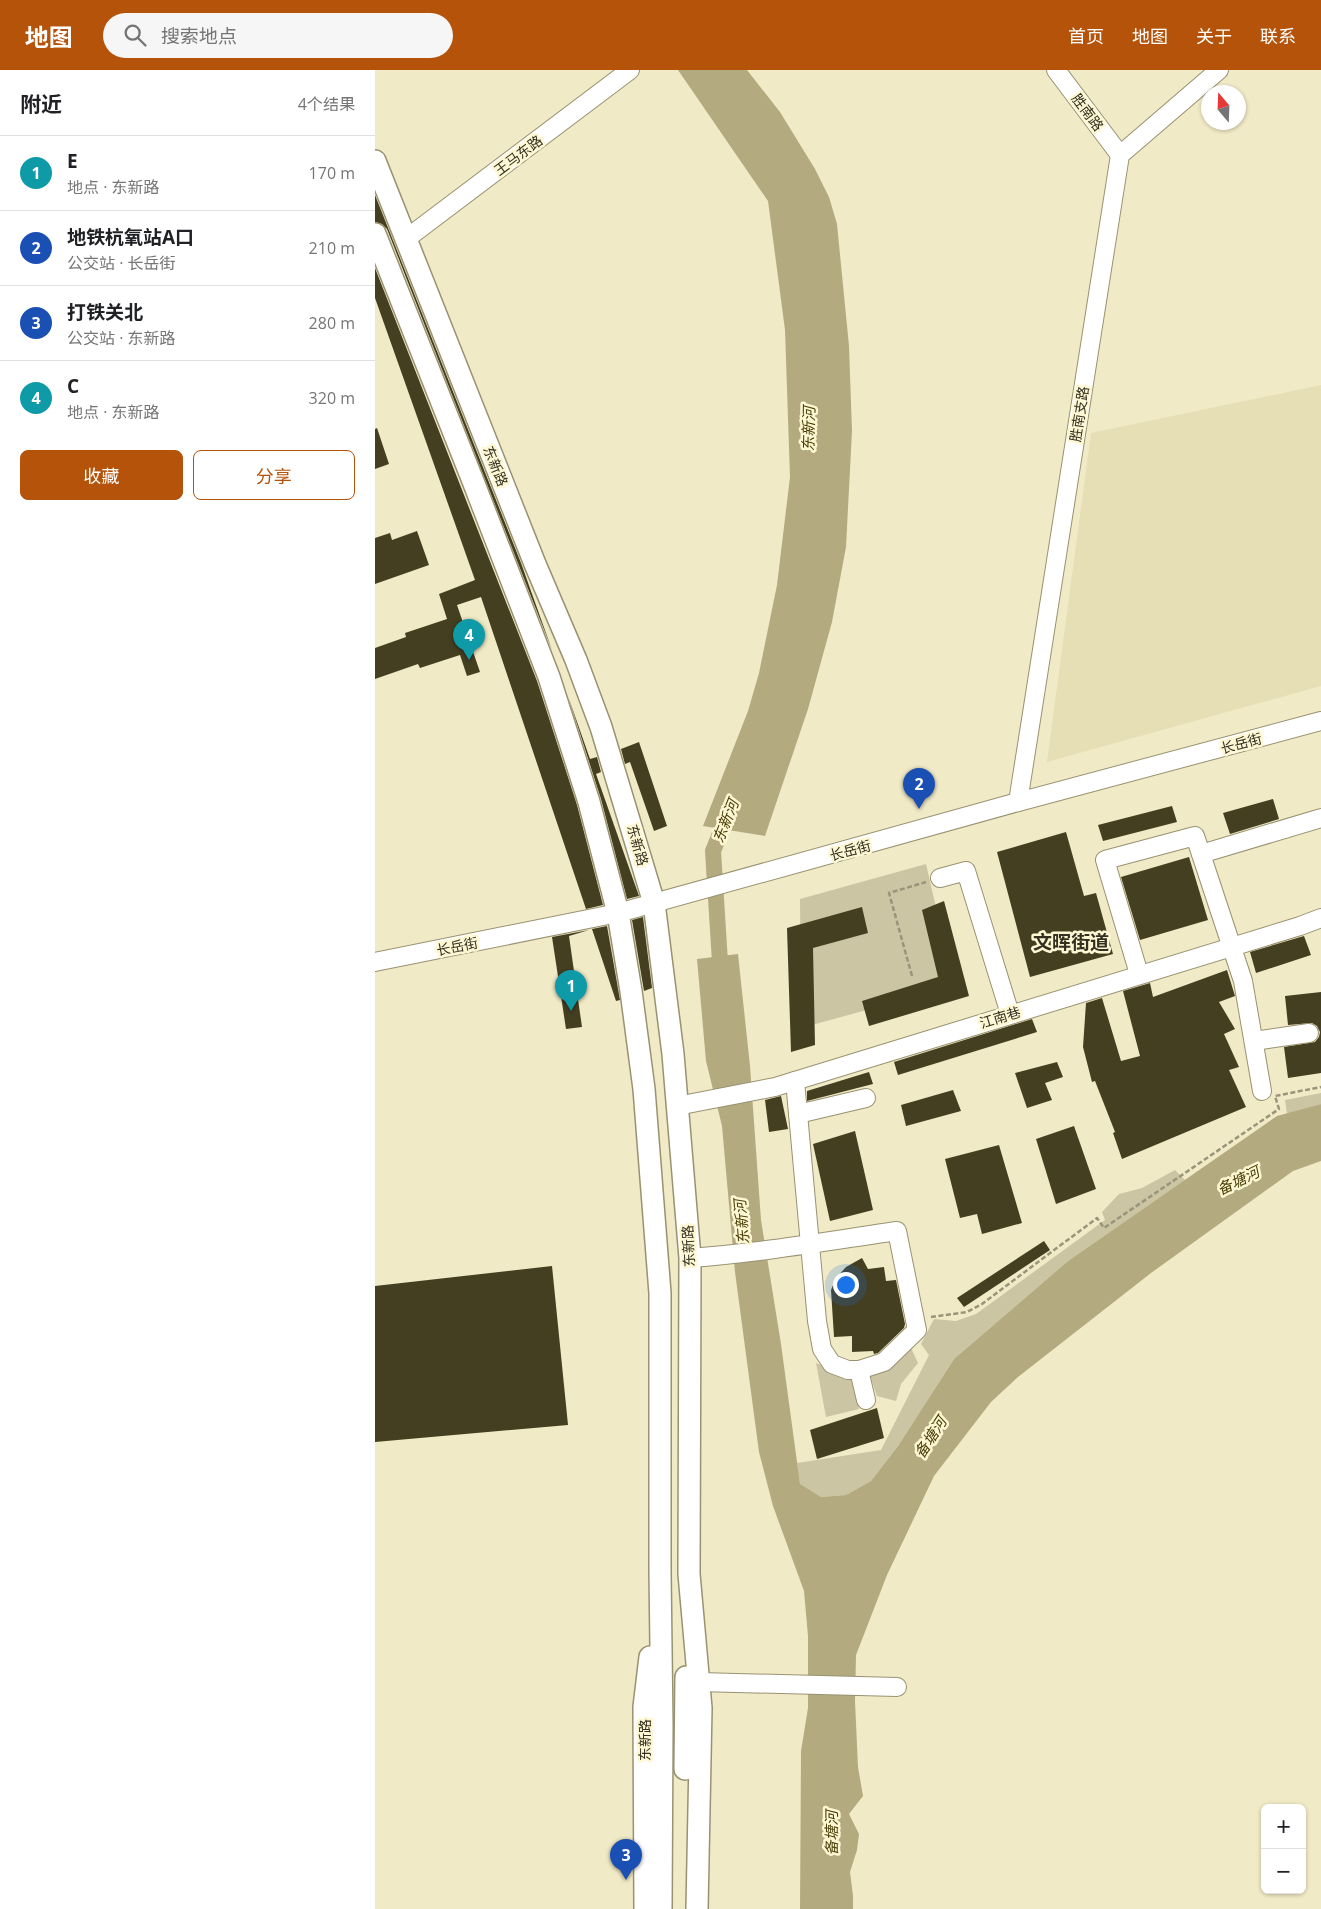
<!DOCTYPE html>
<html lang="zh">
<meta charset="utf-8">
<style>
body{margin:0;font-family:"Open Sans","Noto Sans SC",sans-serif;background:#f6f6f6;color:#202124}
.controls{position:absolute;right:15px;bottom:15px;display:grid;overflow:hidden;border-radius:8px;box-shadow:0 1px 4px #0004}
.controls button{width:45px;height:45px;display:grid;place-items:center;padding:0;border:0;border-bottom:1px solid #e0e0e0;background:#fff;color:#202124;font:25px sans-serif}
.compass{position:absolute;left:826px;top:15px;width:45px;height:45px;border-radius:50%;background:#fff;box-shadow:0 1px 4px #0004;rotate:341deg}
.you{position:absolute;left:470px;top:1214px;width:18px;height:18px;margin:-12px;border:4px solid #fff;border-radius:50%;background:#1a73e8;box-shadow:0 0 0 8px #1a73e833}
.badge{display:grid;place-items:center;width:32px;height:32px;border-radius:50%;background:#b45309;color:#fff;font-size:16px;font-weight:700}
.pin{position:absolute;translate:-50% -41px;filter:drop-shadow(0 1px 2px #0008)}
.pin::after{content:'';position:absolute;top:26px;width:18px;height:15px;background:inherit;clip-path:polygon(0 0,100% 0,50% 100%)}
.list{margin:0;padding:0;list-style:none}
h2{display:flex;justify-content:space-between;align-items:center;height:65px;margin:0;padding:0 20px;font-size:21px}
h2 small{font-size:16px;font-weight:400;color:#757577}
.list li{display:grid;grid-template-columns:32px 1fr auto;gap:15px;align-items:center;box-sizing:border-box;height:75px;padding:0 20px;border-top:1px solid #e0e0e0}
.list b{display:block;font-size:19px;white-space:nowrap}
.list p{margin:0;font-size:16px;white-space:nowrap;color:#757577}
.list em{font-size:16px;font-style:normal;color:#757577}
.actions{display:flex;gap:10px;padding:15px 20px}
.actions a{flex:1;padding:11px 0;border:1px solid #b45309;border-radius:8px;text-align:center;font-size:18px;color:#b45309}
.actions .main{background:#b45309;color:#fff}
.icon{flex:none;width:28px;height:28px;fill:none;stroke:currentColor;stroke-width:2;stroke-linecap:round;stroke-linejoin:round}
.map{position:relative;flex:none;width:946px;height:1839px;overflow:hidden}
header{display:flex;align-items:center;gap:30px;box-sizing:border-box;height:70px;padding:0 25px;background:#b45309;color:#fff}
header strong{font-size:24px}
nav{display:flex;gap:28px;margin-inline-start:auto;font-size:18px}
.search{width:350px;height:45px;background:#f6f6f6;display:flex;align-items:center;gap:12px;box-sizing:border-box;padding:0 18px;border-radius:28px;color:#757577;font-size:19px}
main{display:flex}
aside{flex:1;background:#fff}
.map>svg:first-child{display:block}
</style>
<header>
<strong>地图</strong>
<div class="search"><svg class="icon" aria-label="search" viewBox="0 0 24 24"><circle cx="10" cy="10" r="6"/><path d="M15 15l6 6"/></svg>搜索地点</div>
<nav><a>首页</a><a>地图</a><a>关于</a><a>联系</a></nav>
</header>
<main>
<aside>
<h2>附近<small>4个结果</small></h2>
<ul class="list">
<li><span class="badge" style="background:#0f9aa8">1</span><div><b>E</b><p>地点 · 东新路</p></div><em>170 m</em></li>
<li><span class="badge" style="background:#1a4fb4">2</span><div><b>地铁杭氧站A口</b><p>公交站 · 长岳街</p></div><em>210 m</em></li>
<li><span class="badge" style="background:#1a4fb4">3</span><div><b>打铁关北</b><p>公交站 · 东新路</p></div><em>280 m</em></li>
<li><span class="badge" style="background:#0f9aa8">4</span><div><b>C</b><p>地点 · 东新路</p></div><em>320 m</em></li>
</ul>
<div class="actions"><a class="main">收藏</a><a>分享</a></div>
</aside>
<div class="map">
<svg width="946" height="1839" viewBox="0 0 946 1839">
<rect width="100%" height="100%" fill="#f1eac6"/>
<polygon fill="#e6deb4" points="946,315 946,616 672,692 716,363"/>
<g fill="#cbc5a4">
<polygon points="551,794 579,916 426,958 425,829"/>
<polygon points="946,1023 946,1034 912,1044 910,1030"/>
<polygon points="800,1100 810,1110 693,1191 579,1289 523,1376 496,1411 471,1425 446,1427 425,1415 422,1393 506,1380 554,1285 546,1274 559,1249 581,1251 601,1244 730,1150 727,1142 744,1124 767,1118"/>
<polygon points="536,1278 543,1293 526,1314 521,1331 502,1326 495,1306 514,1298"/>
<polygon points="441,1293 477,1307 484,1339 451,1347"/>
</g>
<g fill="#b3aa7f">
<polygon points="303,0 372,0 405,42 440,99 454,127 462,154 474,276 477,361 471,477 457,552 433,639 390,766 328,756 373,641 384,603 402,515 415,407 410,260 393,131"/>
<polygon points="363,884 375,996 386,1150 406,1274 425,1414 446,1427 471,1425 496,1411 523,1376 579,1289 693,1191 902,1046 946,1034 946,1091 918,1101 776,1203 643,1307 616,1332 559,1406 512,1505 481,1585 480,1631 483,1697 488,1726 474,1744 484,1764 482,1780 475,1802 478,1826 478,1839 425,1839 426,1681 433,1638 433,1566 429,1521 398,1436 384,1382 360,1202 347,1056 331,991 322,889"/>
</g>
<g fill="none" stroke-linecap="round" stroke-linejoin="round">
<polyline stroke="#b3aa7f" stroke-width="16" points="346,908 338,781 355,739"/>
</g>
<g fill="#453f21">
<polygon points="0,125 146,493 177,580 12,159 7,154 0,152"/>
<polygon points="0,198 162,611 202,735 228,835 211,839 106,527 82,535 105,602 92,606 85,585 45,598 43,594 0,609 0,578 31,567 30,563 72,549 64,524 100,510 0,228"/>
<polygon points="2,358 14,394 0,399 0,359"/>
<polygon points="42,461 54,495 0,514 0,468 15,463 17,470"/>
<polygon points="193,626 215,689 222,687 226,702 221,704 264,826 252,829 226,729"/>
<polygon points="264,672 292,756 279,761 255,692 250,694 246,679"/>
<polygon points="898,729 904,749 855,764 848,743"/>
<polygon points="797,736 802,752 728,771 723,755"/>
<polygon points="691,762 709,826 721,823 738,884 655,907 622,782"/>
<polygon points="814,787 833,850 765,870 746,807"/>
<polygon points="569,831 594,926 494,956 487,931 563,907 547,840"/>
<polygon points="487,837 493,863 438,878 440,975 416,982 412,858"/>
<polygon points="268,847 277,918 269,921 257,850"/>
<polygon points="232,856 245,930 241,931 217,859"/>
<polygon points="214,860 194,866 207,957 191,959 177,867"/>
<polygon points="929,866 936,885 881,903 875,882"/>
<polygon points="852,900 860,926 844,932 860,959 849,964 864,997 854,1000 871,1037 747,1089 738,1063 740,1062 720,1011 717,1012 708,977 711,933 727,928 746,991 765,986 748,921 775,913 778,927"/>
<polygon points="946,922 946,1003 913,1008 909,977 940,972 944,967 945,962 942,956 937,953 913,955 910,926"/>
<polygon points="657,949 662,962 523,1005 519,992"/>
<polygon points="682,992 688,1007 670,1013 677,1030 652,1038 640,1003"/>
<polygon points="494,1002 498,1014 432,1031 432,1021"/>
<polygon points="578,1020 586,1041 531,1056 526,1035"/>
<polygon points="406,1026 413,1059 394,1062 390,1030"/>
<polygon points="699,1056 721,1119 681,1134 661,1069"/>
<polygon points="480,1061 498,1140 455,1151 438,1074"/>
<polygon points="624,1075 647,1153 607,1164 602,1144 585,1148 570,1089"/>
<polygon points="669,1171 675,1180 589,1237 582,1228"/>
<polygon points="487,1188 493,1199 509,1197 511,1211 521,1210 530,1254 529,1258 503,1283 499,1284 498,1281 477,1282 477,1266 459,1267 456,1220 461,1208 471,1197"/>
<polygon points="177,1196 193,1355 0,1372 0,1216"/>
<polygon points="502,1338 509,1368 442,1389 435,1360"/>
</g>
<g fill="none" stroke-linecap="round" stroke-linejoin="round">
<g stroke="#989271" stroke-width="20">
<g id="minor">
<polyline points="681,0 745,85"/>
<polyline points="31,169 255,0"/>
<polyline points="643,732 745,85 844,0"/>
<polyline points="826,784 946,748"/>
<polyline points="565,808 591,801 635,944"/>
<polyline points="0,892 243,843 643,732 946,651"/>
<polyline points="764,904 730,790 820,766 868,911 887,1021"/>
<polyline points="879,971 934,963"/>
<polyline points="302,1036 400,1017 925,856 946,848"/>
<polyline points="423,1044 491,1028"/>
<path d="M315,1188c69,-5 138,-17 207,-27l20,99 -33,32 -25,8h-11l-16,-6 -10,-15 -5,-28 -22,-240"/>
<polyline points="484,1300 491,1330"/>
<polyline points="324,1612 522,1617"/>
</g>
</g>
<g stroke="#989271" stroke-width="24">
<g id="major">
<polyline points="0,91 160,494 201,590 226,657 279,833 298,984 315,1188 314,1504 326,1638 322,1839"/>
<polyline points="0,164 98,411 174,607 214,732 243,843 256,921 269,1019 285,1223 285,1502 287,1655 286,1839"/>
<polyline points="310,1699 311,1607"/>
<polyline points="270,1839 269,1637 275,1587"/>
</g>
</g>
<g stroke="#99947a" stroke-width="2.5" stroke-dasharray="5 2.5" stroke-linecap="butt">
<polyline points="537,906 514,823 551,812"/>
<polyline points="556,1247 592,1242 607,1234 722,1148 729,1158 904,1039 900,1026 946,1017"/>
</g>
<use href="#minor" stroke="#fff" stroke-width="18"/>
<use href="#major" stroke="#fff" stroke-width="21"/>
</g>
<g text-anchor="middle" dominant-baseline="central" stroke-width="5" stroke-linejoin="round" paint-order="stroke">
<g font-size="14" fill="#333022" stroke="#fef7d3">
<text transform="translate(713 42) rotate(53)">胜南路</text>
<text transform="translate(143 85) rotate(-37)">王马东路</text>
<text transform="translate(704 344) rotate(-81)">胜南支路</text>
<text transform="translate(121 396) rotate(68)">东新路</text>
<text transform="translate(866 673) rotate(-15)">长岳街</text>
<text transform="translate(263 775) rotate(74)">东新路</text>
<text transform="translate(475 780) rotate(-15)">长岳街</text>
<text transform="translate(82 876) rotate(-11)">长岳街</text>
<text transform="translate(625 947) rotate(-17)">江南巷</text>
<text transform="translate(313 1176) rotate(-93)">东新路</text>
<text transform="translate(269 1670) rotate(-90)">东新路</text>
</g>
<g font-size="15" font-style="italic" fill="#483e06" stroke="#fef7d3">
<text transform="translate(433 359) rotate(-89)">东新河</text>
<text transform="translate(350 751) rotate(-68)">东新河</text>
<text transform="translate(863 1110) rotate(-26)">备塘河</text>
<text transform="translate(366 1152) rotate(-95)">东新河</text>
<text transform="translate(555 1367) rotate(-57)">备塘河</text>
<text transform="translate(456 1763) rotate(-90)">备塘河</text>
</g>
<g font-size="19" font-weight="bold" fill="#333022" stroke="#fef7d3">
<text x="696" y="872">文晖街道</text>
</g>
</g>
</svg>
<div class="controls">
<button>+</button>
<button>−</button>
</div>
<svg class="compass" viewBox="-18 -18 36 36"><path d="M0-13l5 13h-10z" fill="#e53935"/><path d="M0 13l5-13h-10z" fill="#757577"/></svg>
<div class="you"></div>
<div class="pin badge" style="left:196px;top:941px;background:#0f9aa8">1</div>
<div class="pin badge" style="left:544px;top:739px;background:#1a4fb4">2</div>
<div class="pin badge" style="left:251px;top:1810px;background:#1a4fb4">3</div>
<div class="pin badge" style="left:94px;top:590px;background:#0f9aa8">4</div>
</div>
</main>
